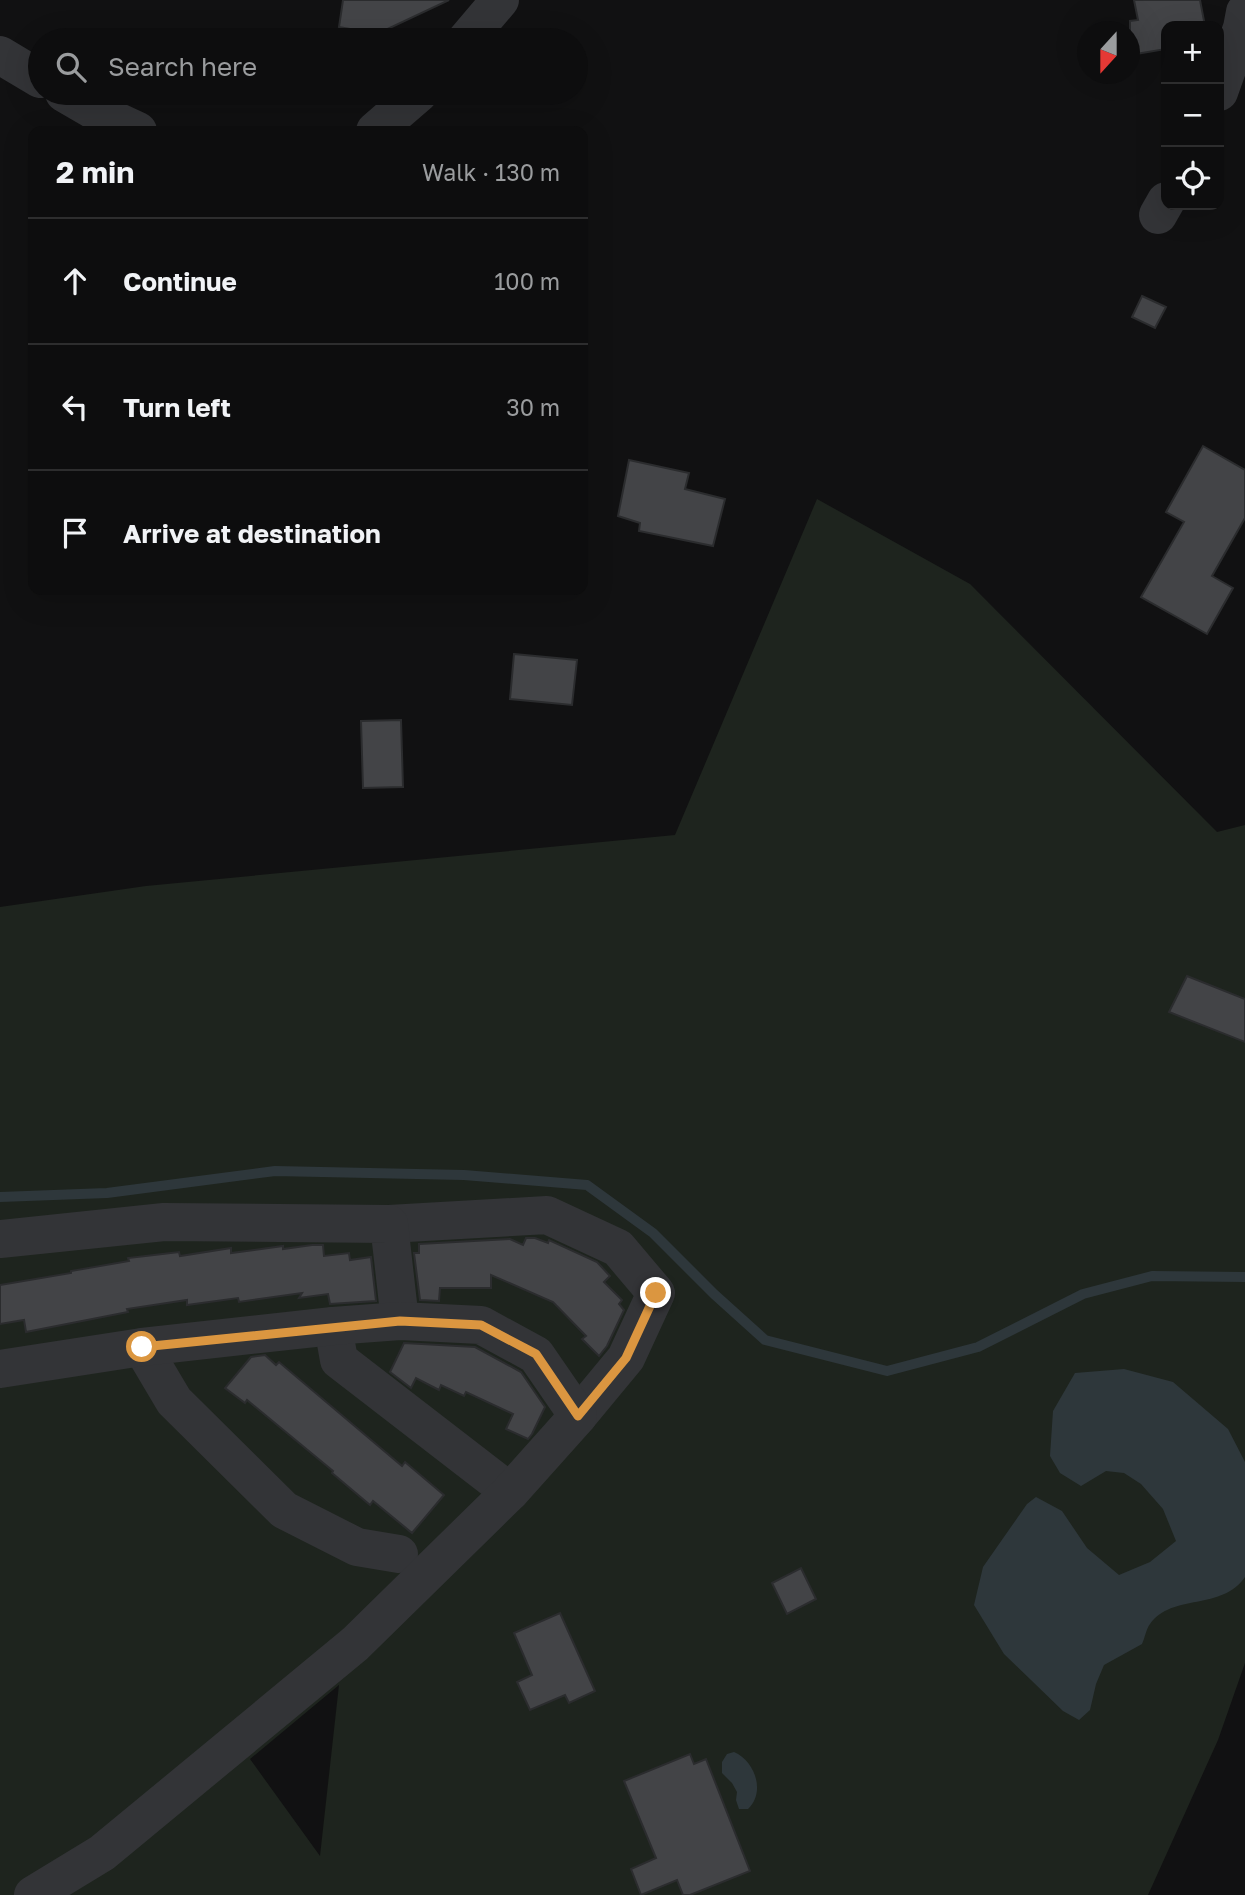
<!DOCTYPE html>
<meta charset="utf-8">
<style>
body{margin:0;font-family:"Golos Text",sans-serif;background:#1b1b1c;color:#f1f3f6}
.controls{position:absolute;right:21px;top:21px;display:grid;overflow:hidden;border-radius:14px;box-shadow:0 7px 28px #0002}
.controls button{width:63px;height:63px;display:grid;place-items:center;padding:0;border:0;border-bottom:2px solid #2d2d2e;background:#0d0d0e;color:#f1f3f6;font:35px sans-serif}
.compass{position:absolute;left:1077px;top:21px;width:63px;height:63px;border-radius:50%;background:#0d0d0e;box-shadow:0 7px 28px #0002;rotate:201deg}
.stop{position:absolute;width:21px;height:21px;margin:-16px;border:5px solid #db9640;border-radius:50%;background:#fff}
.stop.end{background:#db9640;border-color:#fff;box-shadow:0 2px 7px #0008}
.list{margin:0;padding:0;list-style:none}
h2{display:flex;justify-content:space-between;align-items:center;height:91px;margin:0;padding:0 28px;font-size:30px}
h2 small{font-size:23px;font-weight:400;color:#9a9c9e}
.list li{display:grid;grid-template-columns:46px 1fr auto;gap:21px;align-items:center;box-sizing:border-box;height:126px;padding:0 28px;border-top:2px solid #2d2d2e}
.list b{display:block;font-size:26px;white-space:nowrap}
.list em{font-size:23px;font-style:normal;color:#9a9c9e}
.icon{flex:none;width:38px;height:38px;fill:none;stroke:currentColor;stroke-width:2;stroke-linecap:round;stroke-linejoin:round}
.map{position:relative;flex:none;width:1245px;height:1895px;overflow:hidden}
.search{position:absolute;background:#0d0d0e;box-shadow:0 7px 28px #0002;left:28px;top:28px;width:560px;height:77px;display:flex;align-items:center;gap:18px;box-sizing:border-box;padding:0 24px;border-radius:38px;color:#9a9c9e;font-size:26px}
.panel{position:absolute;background:#0d0d0e;box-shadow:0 7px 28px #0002;left:28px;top:126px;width:560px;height:469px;border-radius:14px}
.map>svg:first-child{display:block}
</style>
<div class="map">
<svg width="1245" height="1895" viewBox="0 0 1245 1895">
<rect width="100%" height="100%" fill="#111112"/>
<path fill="#1e241e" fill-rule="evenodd" d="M817,499l153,85 247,248 28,-7v838l-27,77 -70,155h-1148v-988l146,-21 529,-51zM339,1685l-19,171 -70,-97z"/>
<g fill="#2e373b">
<path d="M1124,1369l49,13 55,47 17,33v115c-23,34 -73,16 -95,47 -4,5 -5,14 -8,20l-38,21 -8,19 -6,26 -11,10 -16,-9 -59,-57 -30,-49 9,-38 44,-63 9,-7 26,14 25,37 32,27 31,-13 26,-21 -13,-32 -22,-25 -17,-11 -18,-2 -25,15 -21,-13 -10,-17 3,-45 22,-38z"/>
<path d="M734,1752c21,9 32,40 14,57h-9l-3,-9 1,-8 -5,-9 -10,-10v-11l5,-8z"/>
</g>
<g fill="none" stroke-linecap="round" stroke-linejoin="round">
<polyline stroke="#2e373b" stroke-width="10" points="0,1197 107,1193 275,1171 464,1175 587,1185 653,1233 714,1294 765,1340 887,1371 978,1347 1083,1294 1152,1276 1245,1277"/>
</g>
<g fill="#434447" stroke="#2b2c2e" stroke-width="2">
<polygon points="343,0 449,0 377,34 339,27"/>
<polygon points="1134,0 1200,0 1205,26 1166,26 1166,49 1130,55 1130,21 1138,20"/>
<polygon points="1142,296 1166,307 1155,328 1132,317"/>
<polygon points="1203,446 1245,470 1245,518 1212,576 1233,588 1207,634 1141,597 1184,522 1166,512"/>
<polygon points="629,460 689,473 685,489 725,499 713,546 639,531 640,523 618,516"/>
<polygon points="514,654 577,660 572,705 510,699"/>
<polygon points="401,720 403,787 363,788 361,721"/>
<polygon points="1187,976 1245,999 1245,1042 1169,1012"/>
<polygon points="526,1238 535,1238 548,1243 549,1240 597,1262 610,1276 604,1282 622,1300 619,1304 624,1310 607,1346 599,1356 582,1339 586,1336 553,1302 491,1275 491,1288 440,1288 439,1301 420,1300 414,1253 419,1253 419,1244 510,1239 523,1245"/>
<polygon points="312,1245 323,1245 324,1256 349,1253 350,1260 371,1257 376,1301 330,1304 328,1294 299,1298 302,1293 239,1302 238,1298 187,1305 187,1300 127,1309 128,1312 26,1332 24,1320 0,1324 0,1285 71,1273 71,1271 129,1261 128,1258 154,1255 179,1252 180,1256 231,1248 231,1253 283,1246 283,1249"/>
<polygon points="404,1343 475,1347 521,1372 545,1407 532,1434 528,1439 506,1429 513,1414 466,1392 464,1396 441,1385 439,1390 416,1378 411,1388 390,1372"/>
<polygon points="265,1355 276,1365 279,1362 383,1450 402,1466 405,1462 444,1495 412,1533 373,1501 370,1505 332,1473 333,1471 247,1400 245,1403 225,1388 251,1357"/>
<polygon points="801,1568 816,1599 787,1614 772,1583"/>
<polygon points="560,1613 595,1691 569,1703 565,1695 530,1710 517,1682 532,1675 514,1633"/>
<polygon points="690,1754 694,1764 706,1759 750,1871 690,1895 683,1895 677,1880 641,1895 631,1869 656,1858 624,1781"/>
</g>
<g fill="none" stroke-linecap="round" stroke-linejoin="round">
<g stroke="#333437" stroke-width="38">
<polyline points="466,40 500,0"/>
<polyline points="0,55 40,79"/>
<polyline points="1219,92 1242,28 1245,12"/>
<polyline points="64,93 95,111 138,131"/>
<polyline points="375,131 419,93"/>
<polyline points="1158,215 1166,201"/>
<polyline points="389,1224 547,1215 618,1248 656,1293 626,1358 578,1416"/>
<polyline points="0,1239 164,1222 389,1224 400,1321"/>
<polyline points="333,1326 339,1360 510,1492"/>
<polyline points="142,1347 174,1401 284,1510 357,1547 399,1554"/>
<polyline points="0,1369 142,1347 333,1326 400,1321 481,1325 536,1355 578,1416 510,1492 355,1644 102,1853 33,1895"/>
</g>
</g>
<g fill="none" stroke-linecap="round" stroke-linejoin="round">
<polyline stroke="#db9640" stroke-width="9" points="142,1347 400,1321 481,1325 536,1354 578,1416 626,1358 656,1293"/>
</g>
</svg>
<div class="controls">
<button>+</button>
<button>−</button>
<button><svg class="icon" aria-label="locate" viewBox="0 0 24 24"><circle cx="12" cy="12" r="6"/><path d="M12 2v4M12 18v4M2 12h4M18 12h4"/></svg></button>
</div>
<svg class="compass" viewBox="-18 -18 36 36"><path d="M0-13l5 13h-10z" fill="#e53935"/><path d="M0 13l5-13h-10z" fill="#9a9c9e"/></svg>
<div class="stop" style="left:142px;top:1347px"></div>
<div class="stop end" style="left:656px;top:1293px"></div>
<div class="search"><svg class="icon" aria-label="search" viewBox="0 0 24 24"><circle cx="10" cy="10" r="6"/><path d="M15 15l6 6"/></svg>Search here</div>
<section class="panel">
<h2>2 min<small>Walk · 130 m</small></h2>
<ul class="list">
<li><svg class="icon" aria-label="ahead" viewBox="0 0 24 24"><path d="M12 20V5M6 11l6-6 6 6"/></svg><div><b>Continue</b></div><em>100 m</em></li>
<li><svg class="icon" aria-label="left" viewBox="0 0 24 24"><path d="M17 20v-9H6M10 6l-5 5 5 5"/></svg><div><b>Turn left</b></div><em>30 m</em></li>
<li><svg class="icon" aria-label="arrive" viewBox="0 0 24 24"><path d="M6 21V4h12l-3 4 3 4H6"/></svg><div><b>Arrive at destination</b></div></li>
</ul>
</section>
</div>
